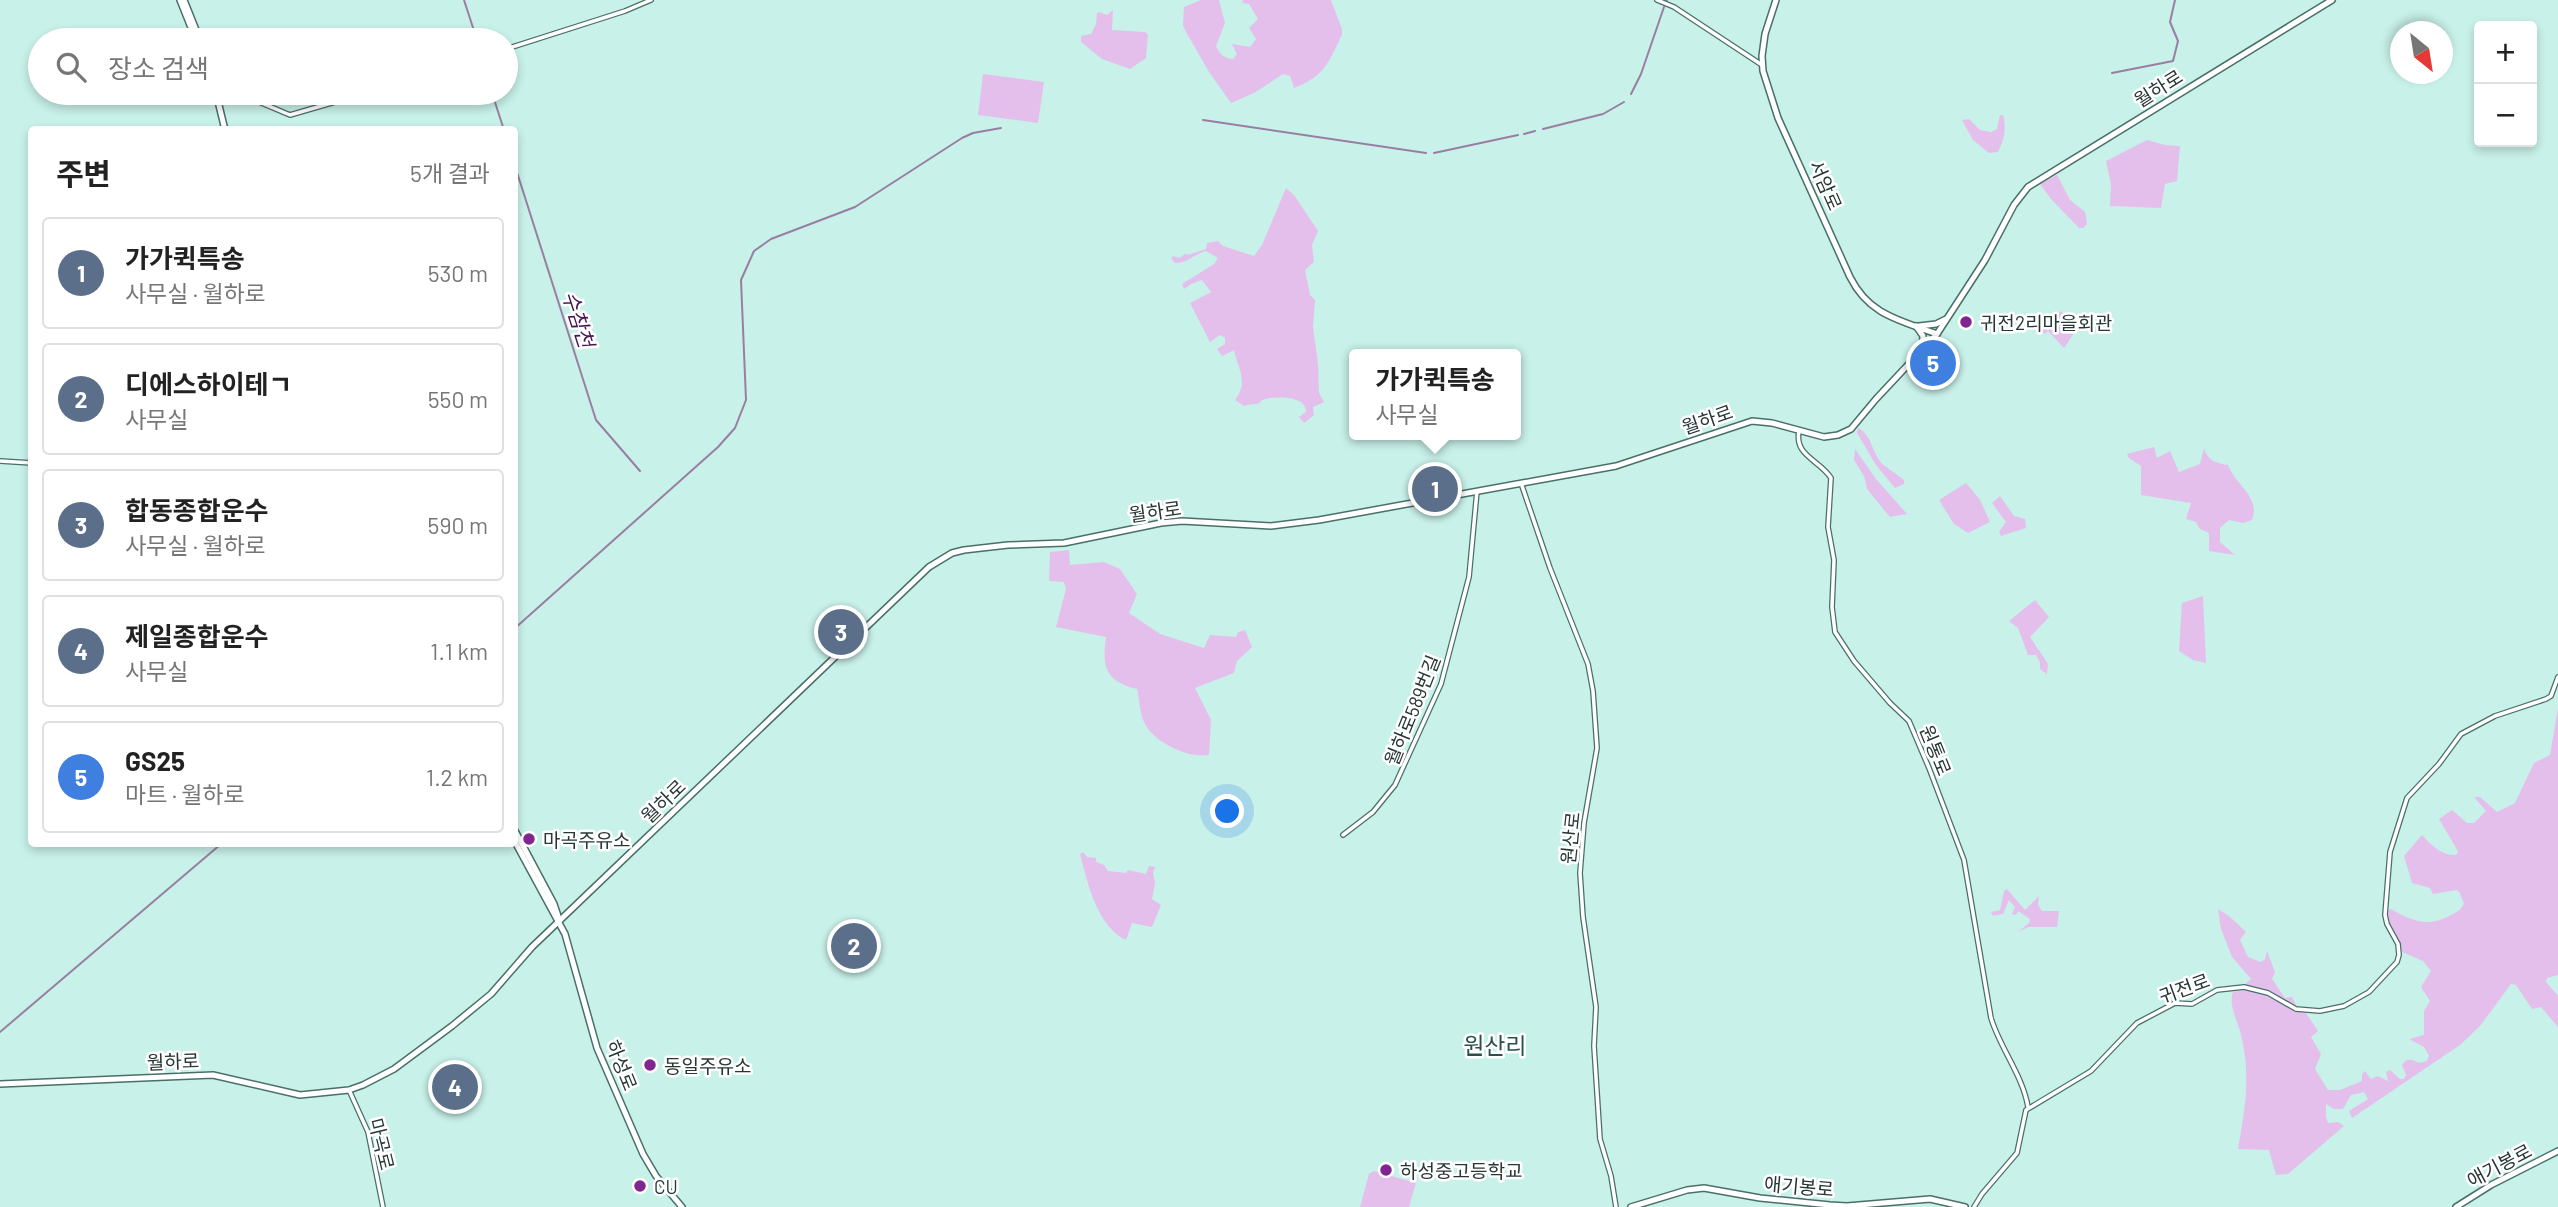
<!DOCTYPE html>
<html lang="ko">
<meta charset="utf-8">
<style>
body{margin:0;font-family:Barlow,"Noto Sans KR",sans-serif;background:#f6f6f6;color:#222}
.controls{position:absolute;right:21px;top:21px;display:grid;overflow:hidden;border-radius:7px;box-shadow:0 4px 10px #0003}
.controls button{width:63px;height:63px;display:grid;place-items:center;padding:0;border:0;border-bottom:2px solid #e0e0e0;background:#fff;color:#222;font:35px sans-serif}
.compass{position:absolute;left:2390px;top:21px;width:63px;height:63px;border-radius:50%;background:#fff;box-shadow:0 4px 10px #0003;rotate:150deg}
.you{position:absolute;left:1228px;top:812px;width:24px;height:24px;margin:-18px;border:5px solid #fff;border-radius:50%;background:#1a73e8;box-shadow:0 0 0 10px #1a73e833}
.badge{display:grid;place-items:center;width:46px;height:46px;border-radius:50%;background:#111827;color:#fff;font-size:23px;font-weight:700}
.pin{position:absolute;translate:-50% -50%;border:4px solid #fff;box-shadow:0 2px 7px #0006}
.popup{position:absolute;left:1349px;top:349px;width:172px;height:91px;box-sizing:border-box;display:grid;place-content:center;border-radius:7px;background:#fff;filter:drop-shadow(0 2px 5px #0005);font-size:23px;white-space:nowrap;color:#767676}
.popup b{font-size:26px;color:#222}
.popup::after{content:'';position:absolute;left:50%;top:100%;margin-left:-14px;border:14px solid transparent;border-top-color:#fff}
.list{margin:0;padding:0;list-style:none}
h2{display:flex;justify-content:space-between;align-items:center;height:91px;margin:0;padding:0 28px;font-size:30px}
h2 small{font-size:23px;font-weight:400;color:#767676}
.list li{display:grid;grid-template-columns:46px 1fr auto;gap:21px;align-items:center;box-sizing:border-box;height:112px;margin:0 14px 14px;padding:0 14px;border:2px solid #e0e0e0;border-radius:7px}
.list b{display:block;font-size:26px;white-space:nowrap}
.list p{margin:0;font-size:23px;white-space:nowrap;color:#767676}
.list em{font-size:23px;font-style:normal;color:#767676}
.icon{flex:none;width:38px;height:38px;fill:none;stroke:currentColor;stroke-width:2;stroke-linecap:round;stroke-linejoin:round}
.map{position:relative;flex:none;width:2558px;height:1207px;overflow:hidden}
.search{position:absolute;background:#fff;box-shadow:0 4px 10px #0003;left:28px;top:28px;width:490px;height:77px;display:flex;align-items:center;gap:18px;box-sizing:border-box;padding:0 24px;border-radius:38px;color:#767676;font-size:26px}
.panel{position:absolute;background:#fff;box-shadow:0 4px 10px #0003;left:28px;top:126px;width:490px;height:721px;border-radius:7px}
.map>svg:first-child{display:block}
</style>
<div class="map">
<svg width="2558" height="1207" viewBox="0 0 2558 1207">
<rect width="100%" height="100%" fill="#c8f1e9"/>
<g fill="#e5bfec">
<path d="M1201,0h18l6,23 -9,23c4,9 8,12 17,13l4,-5 -5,-10 18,3 6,-8 -7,-11 9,-9 -9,-15 -7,-1 1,-3h88l11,29v6c-14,28 -17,41 -48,53l-4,-12 -7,-2 -29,19 -23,10 -22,-31 -23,-40 -3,-7 1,-18z"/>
<polygon points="1113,10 1112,30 1145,32 1148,35 1146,58 1130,69 1102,59 1081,42 1081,36 1091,34 1096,24 1097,13 1099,12 1107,15"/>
<polygon points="983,74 1044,82 1038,123 978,115"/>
<path d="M2000,115h3c4,14 1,25 -5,37l-9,1 -16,-13 -11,-20 7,-1 11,11 11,2 6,-3z"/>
<polygon points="2147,140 2165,145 2180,146 2177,181 2165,184 2161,208 2110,206 2111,184 2106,161"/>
<polygon points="2057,175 2070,200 2085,212 2087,224 2083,228 2079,228 2051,199 2040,184"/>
<path d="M1286,188l8,7 24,36 -6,14 2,17 -9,8 5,25 5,5 -2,27 5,37 1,29 5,9 -11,5 1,8 -10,8 -5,-6 7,-5c1,-16 -29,-16 -41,-13 -7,2 -3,5 -10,5 -4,1 -7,0 -11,2l-9,-6c14,-18 3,-31 -1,-50l-12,6 -5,-7 8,-5v-6l-5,-3 -10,7 -20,-39 21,-11 -9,-12 -11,4 -7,5 -2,-5 32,-20 4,-6 -12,-7c-12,3 -18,12 -31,12l-4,-5 2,-2 7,2 6,-5 1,2 19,-6 1,-6 11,-2 5,5 31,10 8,-11z"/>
<polygon points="2061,311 2069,319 2064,327 2074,333 2064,348 2048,331 2044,334 2037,325 2052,319"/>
<path d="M1858,428c15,7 14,29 27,38 6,5 13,9 19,14v4l-9,4 -19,-23 -19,-32z"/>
<path d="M2154,447l3,11 13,-7 9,21 21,-8 4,-16c3,12 13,16 24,17 8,21 33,32 24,55l-9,3 -14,-3 -9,8v14l15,13 -26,-4v-18l-9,-4 -4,-7 -10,-3 5,-16 -50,-8v-29l-12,-8 -2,-4z"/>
<polygon points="1855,449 1876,479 1907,514 1890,517 1867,489 1864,476 1854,460"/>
<polygon points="1966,483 1980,500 1990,522 1968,533 1954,524 1939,500"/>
<polygon points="2000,496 2014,516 2025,519 2026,528 2001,536 1999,532 2006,522 1992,503"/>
<path d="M1069,550l1,15 34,-3 16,7 17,25 -8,19 31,21 44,14 6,-13 26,2 2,-5 7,-2 7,17 -15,14 -3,12 -39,15 16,32 -2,35c-21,4 -57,-14 -65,-33 -5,-11 -4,-22 -7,-33 -32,-8 -35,-22 -31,-52l-50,-10 10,-38 -2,-7 -15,-1 1,-29z"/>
<polygon points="2203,596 2206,663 2193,660 2179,651 2182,603"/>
<polygon points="2035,600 2049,617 2030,637 2048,664 2047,674 2040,669 2040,662 2036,655 2028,655 2018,628 2009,621"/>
<path d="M2558,708v267l-11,3 -1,4 12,14v31l-17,-20 -9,2 -16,-24 -5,-1 -31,42 -20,19 -108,73 -3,-7 19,-12 -4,-7 -13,3 -8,14h-9l-8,-5v13l2,6 10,-1 6,4 -56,48 -12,1 -7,-25 -31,-1c7,-39 13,-75 3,-114 -3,-14 -13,-29 -8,-43l17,-3 18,5 19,12 19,7 12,18 -7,6 10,17 -6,15 13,21h12l22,-9v-7l3,-3 6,8 7,-3 10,5 -2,-9 4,-2 10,9h4l2,-4 -4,-10c5,-8 10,-5 17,-2l8,-2 2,-5 -5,-9 -15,-8 15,-4v-24l6,-10 -9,-14 10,-16 -8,-10 -21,-9c-4,-15 -15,-26 -14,-41l3,-2c21,12 37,19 60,6 6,-3 10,-5 13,-11l-4,-11 -3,-3 -24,4 -3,-6 -18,-5 -8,-27 18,-21c9,10 20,21 34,20l2,-3 -2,-4 -17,-29 13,-9 15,13h7l12,-12 -12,-14h6l17,15 18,-9 19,-40 16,-8z"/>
<path d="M1083,852l4,5 9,1v4l8,3 4,6 18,2 2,-3 18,4 3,-8 6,1 -2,5 2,11 -3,16 9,6 -9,22 -20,-4 -6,17c-29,-13 -39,-59 -46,-86z"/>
<polygon points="2007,889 2025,910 2039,896 2038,905 2042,911 2059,911 2057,927 2028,927 2018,932 2029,923 2030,919 2018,911 2016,915 2012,914 2015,907 2009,900 2003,914 1993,916 1991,912 2000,910 2004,891"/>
<path d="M2218,909l11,7 17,16 -6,8 8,17 13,5 4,-3 2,-8 8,21 -3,7 13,19 7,-1 5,10c-19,-6 -32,-20 -53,-22l7,-6 -19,-22 -11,-28z"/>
<polygon points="1374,1171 1416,1183 1409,1207 1360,1207 1369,1174"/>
</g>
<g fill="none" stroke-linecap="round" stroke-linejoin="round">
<g stroke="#987fa2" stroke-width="2">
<polyline points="464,0 477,40"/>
<polyline points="1666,0 1667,0"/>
<polyline points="2112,73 2173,61 2178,41 2170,22 2175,0"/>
<polyline points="492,93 504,130"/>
<polyline points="1631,94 1641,74 1664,7"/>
<polyline points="1203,120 1426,153"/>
<polyline points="1543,129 1603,114 1624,102"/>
<polyline points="1524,134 1535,131"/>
<polyline points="1434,153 1518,135"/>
<polyline points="514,163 596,420 640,471"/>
<polyline points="514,629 718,447 735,428 746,400 741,280 754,251 771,239 855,207 962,138 973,133 1001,128"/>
<polyline points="0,1032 221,844"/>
</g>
<g stroke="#4a6f69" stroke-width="6">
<g id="street">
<polyline points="1657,0 1674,7 1762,65"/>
<polyline points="506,49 625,11 651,0"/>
<polyline points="238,93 290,115 366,93"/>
<path d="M1799,431c-5,25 21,29 32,47l-3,49 6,33 -2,47 3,25 19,29 36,42 19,18 20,47 35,92 27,158c9,30 32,58 37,89"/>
<polyline points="0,461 32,463"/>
<polyline points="1521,483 1550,568 1588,664 1593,691 1597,748 1584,823 1580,873 1583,917 1596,1007 1594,1046 1600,1139 1611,1176 1616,1207"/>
<polyline points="1343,835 1373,812 1395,785 1441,684 1469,577 1477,491"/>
<polyline points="349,1090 368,1132 383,1207"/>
<polyline points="1974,1207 1982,1194 2017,1153 2026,1110 2091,1071 2137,1023 2175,1003 2192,1004 2217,990 2244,987 2268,993 2296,1009 2320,1011 2344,1006 2369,992 2397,962 2399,955 2398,944 2387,924 2385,915 2390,852 2407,798 2439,764 2461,734 2495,716 2546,699 2551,696 2558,677"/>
</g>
</g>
<g stroke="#4a6f69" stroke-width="8">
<g id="secondary">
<polyline points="180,0 196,40"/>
<polyline points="184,0 200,40"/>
<path d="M1776,0l-11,34 -3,22 1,15 15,47 72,159c19,38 49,43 87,57"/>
<polyline points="216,93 225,130"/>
<polyline points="1916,326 1923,336 1922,352"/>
<polyline points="1919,326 1936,324 1946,319"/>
<polyline points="514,829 554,904 558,916"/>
<polyline points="514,840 565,934 597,1048 643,1154 656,1176 682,1207"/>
<polyline points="0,1084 213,1075 300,1095 349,1090 363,1085 394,1069 452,1026 491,994 532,947 929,567 952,553 964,550 1008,545 1064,543 1161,523 1182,521 1271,526 1319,520 1616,466 1752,421 1772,423 1824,437 1838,435 1851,429 1876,399 1937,334 1985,260 2014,205 2028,187 2332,0"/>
<polyline points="1631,1207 1687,1190 1704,1188 1760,1198 1830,1205 1847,1206 1930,1199 1965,1207"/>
<polyline points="2456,1207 2491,1185 2558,1151"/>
</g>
</g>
<use href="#street" stroke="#fff" stroke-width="3.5"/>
<use href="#secondary" stroke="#fff" stroke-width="5"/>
</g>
<g fill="#812591" stroke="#fff" stroke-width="2.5">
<circle cx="1966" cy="322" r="7"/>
<circle cx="529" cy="839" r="7"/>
<circle cx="650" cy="1065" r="7"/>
<circle cx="1386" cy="1170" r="7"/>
<circle cx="640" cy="1186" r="7"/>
</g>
<g text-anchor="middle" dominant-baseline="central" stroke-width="5" stroke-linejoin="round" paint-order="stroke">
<g font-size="19" fill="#273734" stroke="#fff">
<text transform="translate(2158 88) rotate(-32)">월하로</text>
<text transform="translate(1826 185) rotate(66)">서암로</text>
<text transform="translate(1707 419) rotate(-19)">월하로</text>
<text transform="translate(1155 511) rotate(-8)">월하로</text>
<text transform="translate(1412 710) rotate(-68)">월하로589번길</text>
<text transform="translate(1936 750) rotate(68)">원통로</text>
<text transform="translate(663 801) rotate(-44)">월하로</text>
<text transform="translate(1570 838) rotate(-84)">원산로</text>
<text transform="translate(2184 988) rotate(-20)">귀전로</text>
<text transform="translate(173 1061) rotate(-2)">월하로</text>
<text transform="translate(622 1065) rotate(68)">하성로</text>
<text transform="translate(382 1144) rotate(76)">마곡로</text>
<text transform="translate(2499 1165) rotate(-28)">애기봉로</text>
<text transform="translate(1799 1186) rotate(5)">애기봉로</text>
</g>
<g font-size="19" fill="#273734" stroke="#fff" text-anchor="start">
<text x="1980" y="322">귀전2리마을회관</text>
<text x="543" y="839">마곡주유소</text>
<text x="664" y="1065">동일주유소</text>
<text x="1400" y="1170">하성중고등학교</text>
<text x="654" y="1186">CU</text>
</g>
<g font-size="21" font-style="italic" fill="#491452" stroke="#fff">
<text transform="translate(579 319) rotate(72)">수참천</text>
</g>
<g font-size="23" fill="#2b504a" stroke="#fff">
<text x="1495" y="1045">원산리</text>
</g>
</g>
</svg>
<div class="controls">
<button>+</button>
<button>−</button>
</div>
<svg class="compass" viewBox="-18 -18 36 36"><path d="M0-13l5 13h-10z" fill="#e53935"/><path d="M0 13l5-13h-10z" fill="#767676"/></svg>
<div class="you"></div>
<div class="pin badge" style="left:1435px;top:489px;background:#5c6f8a">1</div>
<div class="popup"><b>가가퀵특송</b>사무실</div>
<div class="pin badge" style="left:854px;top:946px;background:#5c6f8a">2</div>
<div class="pin badge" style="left:841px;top:632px;background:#5c6f8a">3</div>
<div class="pin badge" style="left:455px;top:1087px;background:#5c6f8a">4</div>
<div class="pin badge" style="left:1933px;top:363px;background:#3f7fe0">5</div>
<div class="search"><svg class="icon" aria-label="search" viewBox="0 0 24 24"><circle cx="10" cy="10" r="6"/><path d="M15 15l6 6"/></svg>장소 검색</div>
<section class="panel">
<h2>주변<small>5개 결과</small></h2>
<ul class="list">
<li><span class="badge" style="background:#5c6f8a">1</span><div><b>가가퀵특송</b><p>사무실 · 월하로</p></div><em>530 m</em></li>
<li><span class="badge" style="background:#5c6f8a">2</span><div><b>디에스하이테ㄱ</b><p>사무실</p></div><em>550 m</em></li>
<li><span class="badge" style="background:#5c6f8a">3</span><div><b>합동종합운수</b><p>사무실 · 월하로</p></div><em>590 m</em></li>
<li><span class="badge" style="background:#5c6f8a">4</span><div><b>제일종합운수</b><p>사무실</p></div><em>1.1 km</em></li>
<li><span class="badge" style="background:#3f7fe0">5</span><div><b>GS25</b><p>마트 · 월하로</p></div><em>1.2 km</em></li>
</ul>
</section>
</div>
